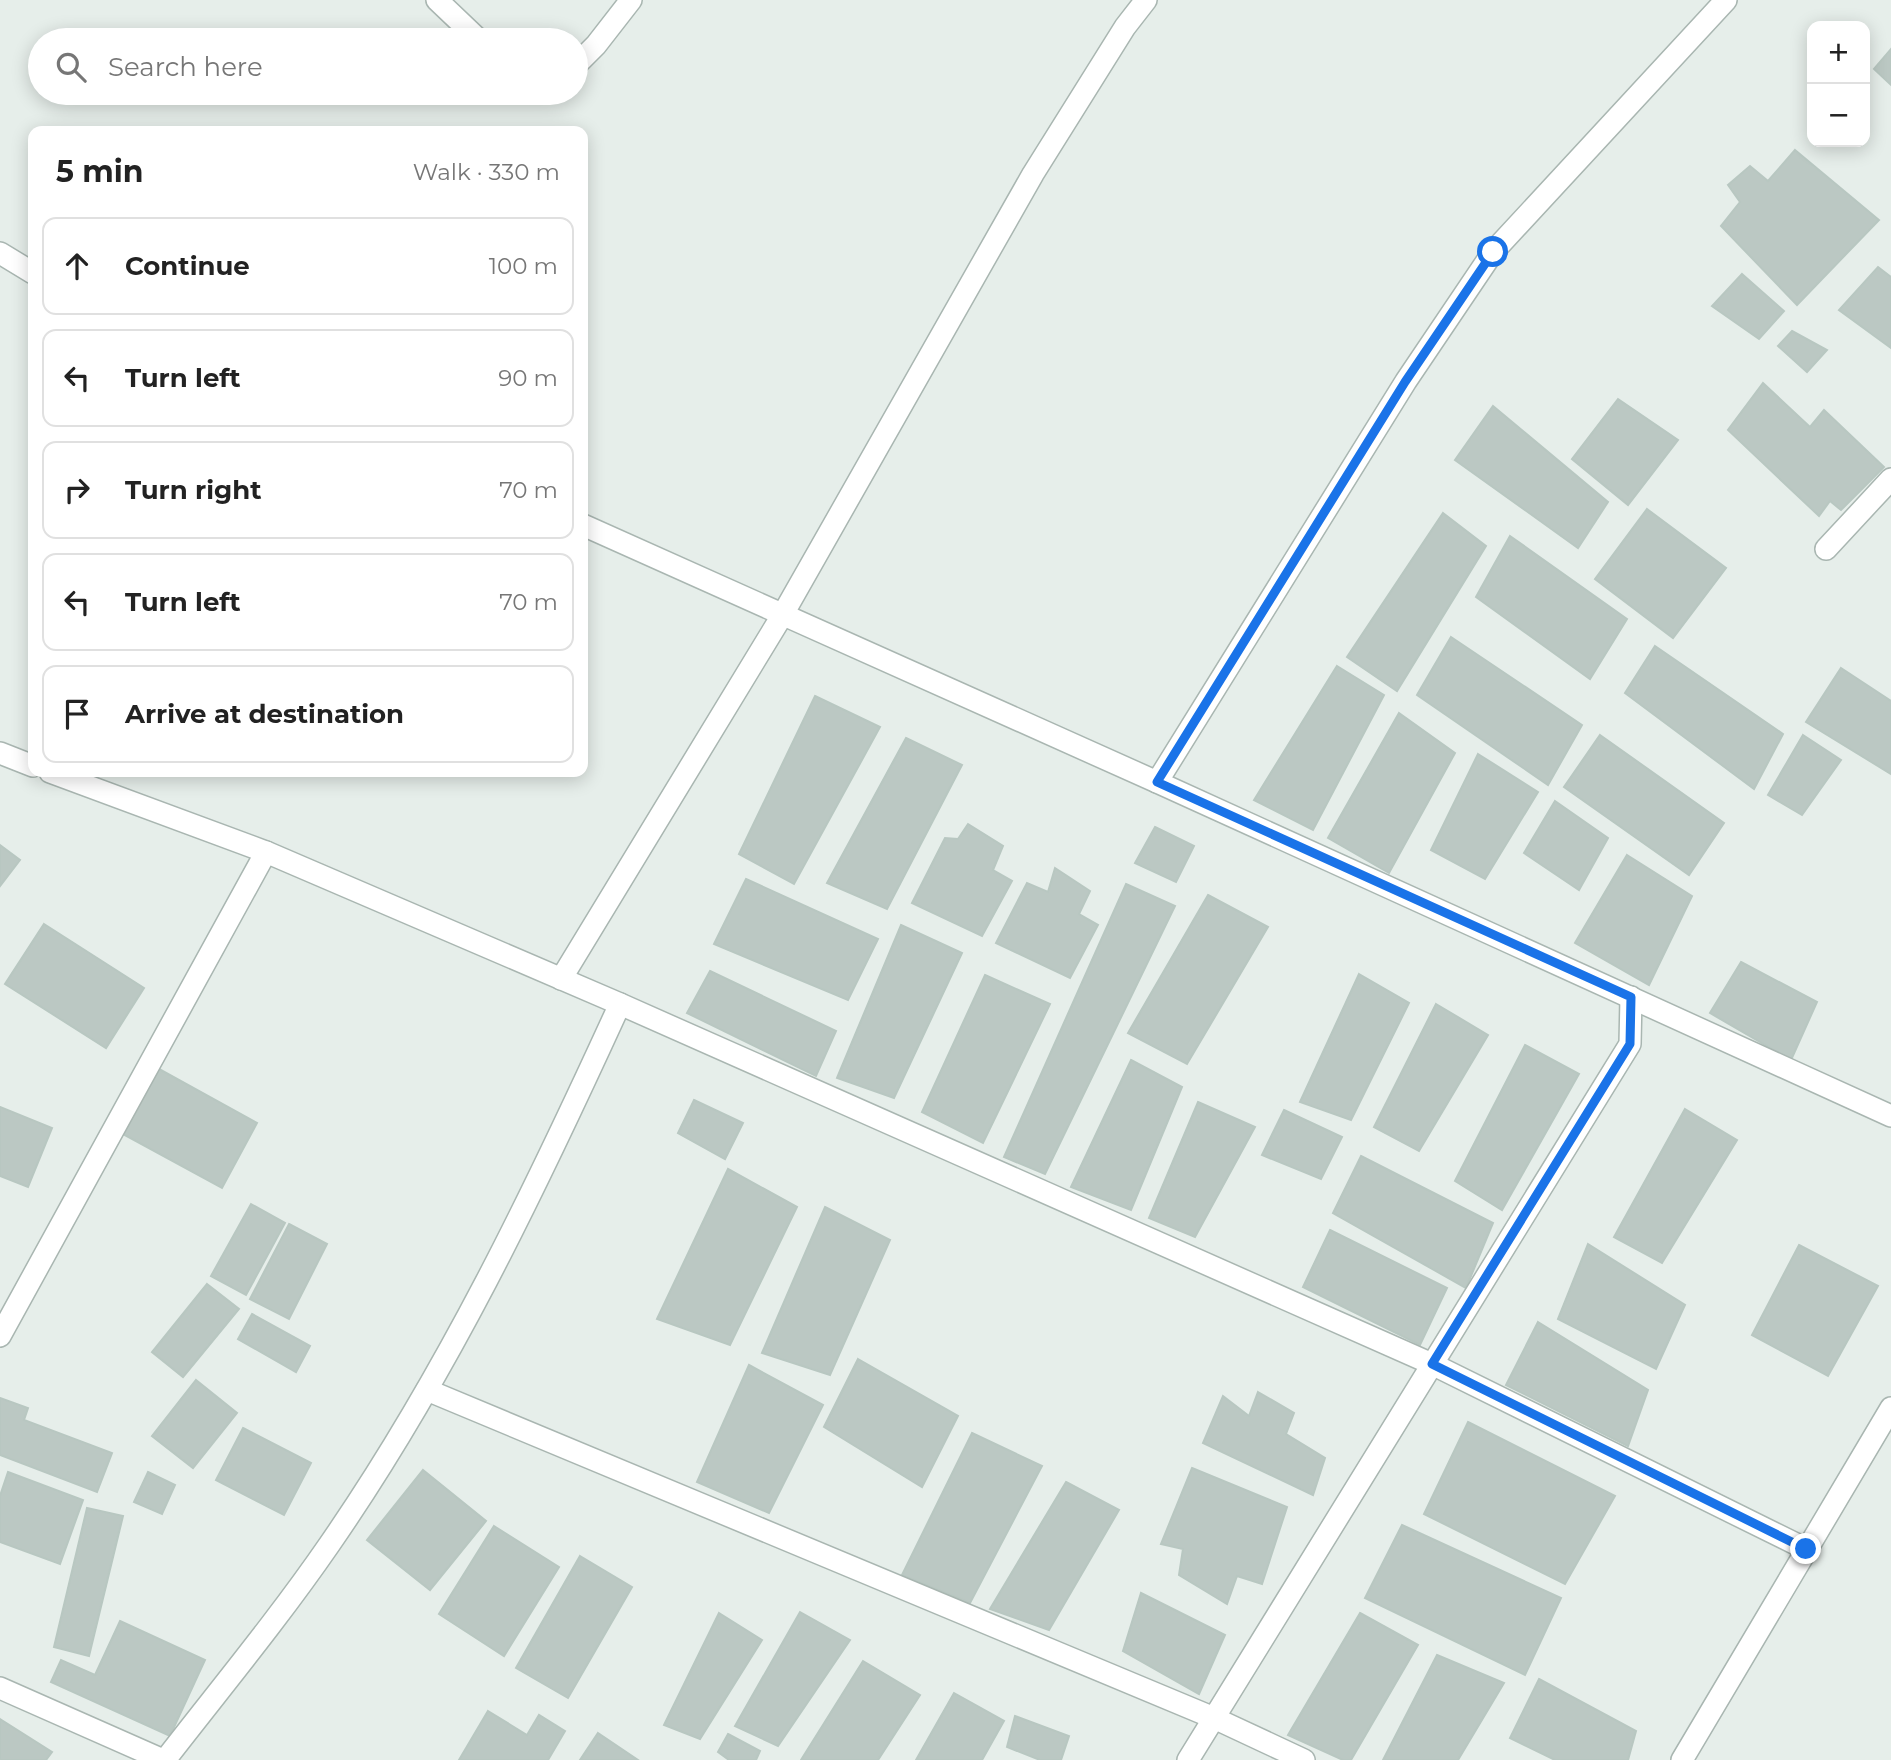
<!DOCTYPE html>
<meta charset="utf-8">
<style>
body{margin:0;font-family:Montserrat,sans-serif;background:#f2f2f2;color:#222}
.controls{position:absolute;right:21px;top:21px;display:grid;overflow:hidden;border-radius:14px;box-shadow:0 4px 18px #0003}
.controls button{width:63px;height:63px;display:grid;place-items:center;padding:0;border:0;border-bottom:2px solid #e0e0e0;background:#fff;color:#222;font:35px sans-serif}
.stop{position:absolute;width:21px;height:21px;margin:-16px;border:5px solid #1a73e8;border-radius:50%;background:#fff}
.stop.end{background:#1a73e8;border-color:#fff;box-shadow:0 2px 7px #0008}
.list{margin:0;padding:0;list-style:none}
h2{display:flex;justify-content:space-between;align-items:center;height:91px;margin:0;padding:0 28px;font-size:30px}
h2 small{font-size:23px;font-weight:400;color:#767676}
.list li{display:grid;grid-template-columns:46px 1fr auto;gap:21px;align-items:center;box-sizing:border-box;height:98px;margin:0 14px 14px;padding:0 14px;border:2px solid #e0e0e0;border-radius:14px}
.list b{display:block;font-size:26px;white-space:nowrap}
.list em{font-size:23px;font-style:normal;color:#767676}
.icon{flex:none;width:38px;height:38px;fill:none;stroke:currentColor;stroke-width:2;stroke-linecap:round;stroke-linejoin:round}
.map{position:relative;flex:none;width:1891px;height:1760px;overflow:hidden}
.search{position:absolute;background:#fff;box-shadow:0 4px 18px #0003;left:28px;top:28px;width:560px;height:77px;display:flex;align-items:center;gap:18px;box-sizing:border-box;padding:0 24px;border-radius:38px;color:#767676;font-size:26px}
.panel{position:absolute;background:#fff;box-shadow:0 4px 18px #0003;left:28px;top:126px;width:560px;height:651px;border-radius:14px}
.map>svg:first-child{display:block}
</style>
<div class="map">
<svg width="1891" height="1760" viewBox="0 0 1891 1760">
<rect width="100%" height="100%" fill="#e6eeea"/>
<g fill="#bbc8c3" stroke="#b8c7c1" stroke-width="2">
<polygon points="1891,49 1891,85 1874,69"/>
<polygon points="1795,150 1879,220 1797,305 1721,226 1740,202 1728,185 1750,166 1768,181"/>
<polygon points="1878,267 1891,277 1891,348 1839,310"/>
<polygon points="1742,274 1784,311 1759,339 1712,306"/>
<polygon points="1792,331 1827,350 1807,372 1778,346"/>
<polygon points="1763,383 1810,427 1824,410 1884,467 1841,510 1830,501 1819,516 1728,430"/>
<polygon points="1618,399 1678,440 1628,505 1572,459"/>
<polygon points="1493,406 1608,502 1578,548 1455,460"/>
<polygon points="1647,509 1726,568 1673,638 1595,579"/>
<polygon points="1443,513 1486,546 1397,691 1347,657"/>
<polygon points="1510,536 1627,619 1590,679 1476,597"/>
<polygon points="1451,637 1582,725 1548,785 1417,695"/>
<polygon points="1655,646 1783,734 1754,789 1625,693"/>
<polygon points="1337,666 1384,695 1313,830 1254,800"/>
<polygon points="1841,668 1891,701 1891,774 1806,722"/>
<polygon points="815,696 880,727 794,884 739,854"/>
<polygon points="1399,713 1455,753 1389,873 1328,838"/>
<polygon points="1600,735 1724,823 1689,875 1564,787"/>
<polygon points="1803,735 1841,760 1802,815 1768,795"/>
<polygon points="906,738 962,765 887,909 827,883"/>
<polygon points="1478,754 1538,792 1485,879 1431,850"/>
<polygon points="1555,801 1608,838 1579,890 1524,853"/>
<polygon points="968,824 1003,846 993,870 1012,881 982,936 912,903 945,838 958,839"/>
<polygon points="1155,827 1194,846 1176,882 1135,863"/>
<polygon points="0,845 20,860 0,886"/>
<polygon points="1627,855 1692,896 1649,985 1575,943"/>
<polygon points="1055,868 1090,891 1079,914 1098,925 1070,978 996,943 1027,883 1048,892"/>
<polygon points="746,879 878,939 848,1000 714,944"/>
<polygon points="1126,884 1175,906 1045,1174 1004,1157"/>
<polygon points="1208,895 1268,927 1187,1064 1128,1033"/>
<polygon points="44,924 144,988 106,1048 5,984"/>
<polygon points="901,925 962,953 894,1098 837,1078"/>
<polygon points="1741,962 1817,1002 1791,1060 1710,1013"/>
<polygon points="710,971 836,1031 816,1076 687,1013"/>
<polygon points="1359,974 1409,1003 1351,1120 1300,1102"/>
<polygon points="985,975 1050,1004 983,1143 922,1112"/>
<polygon points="1436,1004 1488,1035 1419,1151 1374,1127"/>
<polygon points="1525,1045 1579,1074 1502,1210 1455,1181"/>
<polygon points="1131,1060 1182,1087 1131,1210 1071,1187"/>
<polygon points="159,1069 257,1123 222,1188 123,1134"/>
<polygon points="694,1100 743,1123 725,1159 678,1133"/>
<polygon points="1198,1102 1255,1127 1195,1237 1149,1218"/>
<polygon points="0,1107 52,1128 28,1187 0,1176"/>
<polygon points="1685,1109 1737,1140 1662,1263 1614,1237"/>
<polygon points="1284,1110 1342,1137 1321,1179 1262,1155"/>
<polygon points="1361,1156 1493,1223 1466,1288 1333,1213"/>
<polygon points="728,1169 797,1207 730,1345 657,1319"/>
<polygon points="251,1204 285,1223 246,1295 211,1276"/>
<polygon points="825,1207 890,1240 830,1375 762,1353"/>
<polygon points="289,1224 327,1244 289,1319 250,1299"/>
<polygon points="1330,1230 1447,1288 1420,1345 1303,1287"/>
<polygon points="1588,1244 1685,1305 1656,1369 1558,1319"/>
<polygon points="1799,1245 1878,1286 1828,1376 1752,1335"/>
<polygon points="207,1284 239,1309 183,1377 152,1352"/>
<polygon points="252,1314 310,1346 296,1372 238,1339"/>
<polygon points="1538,1322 1648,1390 1628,1446 1506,1385"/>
<polygon points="858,1359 958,1416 922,1487 824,1427"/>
<polygon points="749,1365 823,1405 769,1513 697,1482"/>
<polygon points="196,1380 237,1413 193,1468 152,1436"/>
<polygon points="1258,1392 1294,1413 1286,1434 1325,1458 1313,1495 1203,1443 1223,1396 1249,1416"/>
<polygon points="0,1398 28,1408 24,1420 112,1453 97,1492 0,1455"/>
<polygon points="1468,1422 1615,1496 1565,1584 1424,1514"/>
<polygon points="243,1428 311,1463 284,1515 216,1480"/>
<polygon points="972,1433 1042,1466 970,1603 902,1575"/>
<polygon points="1192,1468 1287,1507 1262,1584 1237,1576 1227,1604 1179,1575 1183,1549 1161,1544"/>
<polygon points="423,1470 486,1521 430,1590 367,1540"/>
<polygon points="8,1472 83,1500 60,1564 0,1542 0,1496"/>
<polygon points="148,1472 175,1485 162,1514 134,1502"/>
<polygon points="1066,1482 1119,1510 1049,1630 990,1609"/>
<polygon points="87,1508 123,1516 89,1656 54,1647"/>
<polygon points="1402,1525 1561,1598 1525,1675 1365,1598"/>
<polygon points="494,1526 559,1567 504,1656 439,1614"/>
<polygon points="580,1556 632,1587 568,1698 516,1668"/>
<polygon points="1141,1593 1225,1635 1199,1694 1123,1651"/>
<polygon points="800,1612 850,1640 778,1746 735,1726"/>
<polygon points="719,1613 762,1640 700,1739 664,1725"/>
<polygon points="1360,1613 1418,1645 1351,1760 1343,1760 1288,1735"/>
<polygon points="120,1621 205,1660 170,1736 51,1682 61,1660 95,1675"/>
<polygon points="1437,1655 1504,1683 1458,1760 1383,1760"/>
<polygon points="863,1661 920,1695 878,1760 801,1760"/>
<polygon points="1539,1679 1636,1731 1628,1760 1555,1760 1510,1738"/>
<polygon points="954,1693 1004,1721 982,1760 916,1760"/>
<polygon points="488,1711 527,1735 539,1715 565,1731 548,1760 459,1760"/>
<polygon points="1015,1716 1069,1736 1061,1760 1040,1760 1007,1747"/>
<polygon points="0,1719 52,1752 46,1760 0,1760"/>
<polygon points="598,1733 638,1760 580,1760"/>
<polygon points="728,1734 760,1751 756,1760 729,1760 718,1752"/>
</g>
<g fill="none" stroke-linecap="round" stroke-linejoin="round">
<g stroke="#a9b6b1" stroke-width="24">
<g id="street">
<polyline points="437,0 479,40"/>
<polyline points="1726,0 1493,252 1406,381 1157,782 1891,1116"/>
<polyline points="576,65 596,45 631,0"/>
<polyline points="0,253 33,273"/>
<polyline points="583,525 1157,782"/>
<polyline points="1826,549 1891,479"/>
<polyline points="0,753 33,766"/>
<polyline points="50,772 266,852 620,1004 1432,1364 1806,1549"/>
<polyline points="561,979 783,614 1033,174 1125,27 1146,0"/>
<polyline points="0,1336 266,852"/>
<polyline points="427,1390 1214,1718 1304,1760"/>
<polyline points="0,1688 163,1760"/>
<path d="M165,1760c55,-71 113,-141 164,-215 117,-169 206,-355 291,-541"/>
<polyline points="1188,1760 1630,1044 1631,997"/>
<polyline points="1682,1760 1891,1408"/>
</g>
</g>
<use href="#street" stroke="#fff" stroke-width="21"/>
</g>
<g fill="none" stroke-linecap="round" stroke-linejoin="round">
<polyline stroke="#1a73e8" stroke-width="9" points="1493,252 1405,382 1157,782 1631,997 1630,1044 1432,1364 1806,1549"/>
</g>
</svg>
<div class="controls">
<button>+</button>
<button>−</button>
</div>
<div class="stop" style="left:1493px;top:252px"></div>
<div class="stop end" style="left:1806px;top:1549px"></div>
<div class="search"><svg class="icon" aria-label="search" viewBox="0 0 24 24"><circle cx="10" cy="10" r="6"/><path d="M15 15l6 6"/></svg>Search here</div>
<section class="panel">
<h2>5 min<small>Walk · 330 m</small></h2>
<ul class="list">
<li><svg class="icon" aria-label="ahead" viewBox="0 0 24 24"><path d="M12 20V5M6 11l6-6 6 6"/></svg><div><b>Continue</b></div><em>100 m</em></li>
<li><svg class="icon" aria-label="left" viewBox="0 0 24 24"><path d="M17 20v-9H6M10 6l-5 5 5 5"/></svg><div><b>Turn left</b></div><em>90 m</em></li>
<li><svg class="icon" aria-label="right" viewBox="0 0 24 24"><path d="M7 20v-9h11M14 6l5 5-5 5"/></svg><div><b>Turn right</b></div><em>70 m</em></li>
<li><svg class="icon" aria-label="left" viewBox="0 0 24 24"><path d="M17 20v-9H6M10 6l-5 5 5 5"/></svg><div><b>Turn left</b></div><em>70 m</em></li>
<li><svg class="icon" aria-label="arrive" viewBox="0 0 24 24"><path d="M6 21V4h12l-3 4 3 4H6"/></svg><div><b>Arrive at destination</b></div></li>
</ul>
</section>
</div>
